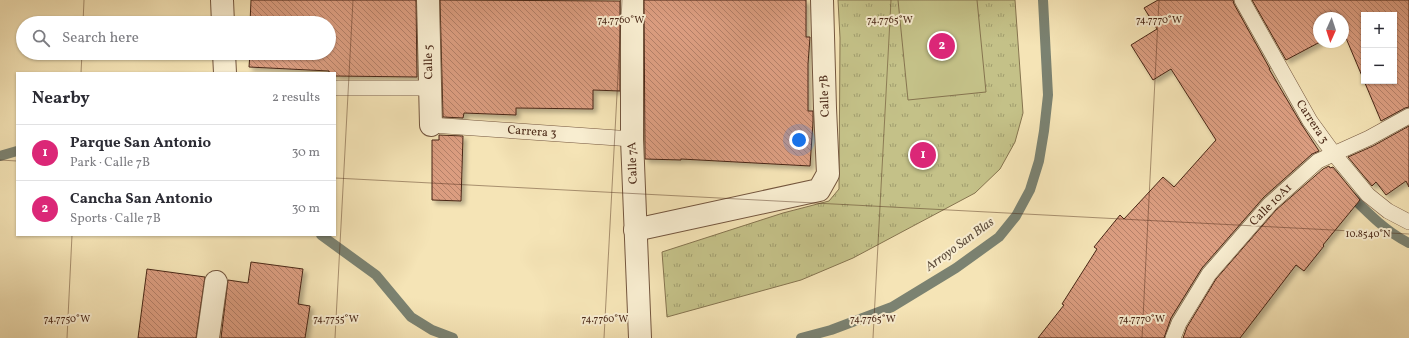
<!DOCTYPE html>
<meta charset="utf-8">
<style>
body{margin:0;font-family:Vollkorn,serif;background:#f2f2f3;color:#2b2b33}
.controls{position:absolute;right:12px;top:12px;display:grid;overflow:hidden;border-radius:0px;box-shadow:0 1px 3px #0004}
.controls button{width:36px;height:36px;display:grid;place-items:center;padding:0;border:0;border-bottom:1px solid #e1e1e2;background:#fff;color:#2b2b33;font:20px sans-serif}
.compass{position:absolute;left:1313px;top:12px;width:36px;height:36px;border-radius:50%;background:#fff;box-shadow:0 1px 3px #0004;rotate:183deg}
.you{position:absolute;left:799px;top:140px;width:14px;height:14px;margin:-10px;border:3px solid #fff;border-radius:50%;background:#1a73e8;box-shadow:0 0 0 6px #1a73e833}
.badge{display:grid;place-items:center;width:26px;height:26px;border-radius:50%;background:#db2777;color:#fff;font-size:13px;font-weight:700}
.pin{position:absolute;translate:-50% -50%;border:2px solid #fff;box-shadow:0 1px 4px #0006}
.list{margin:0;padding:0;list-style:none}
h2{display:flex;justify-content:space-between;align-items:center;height:52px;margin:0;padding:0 16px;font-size:17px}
h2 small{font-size:13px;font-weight:400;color:#7c7c81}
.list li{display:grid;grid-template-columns:26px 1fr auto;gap:12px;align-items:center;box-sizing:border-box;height:56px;padding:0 16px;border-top:1px solid #e1e1e2}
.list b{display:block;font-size:15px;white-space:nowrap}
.list p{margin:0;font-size:13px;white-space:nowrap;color:#7c7c81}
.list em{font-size:13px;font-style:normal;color:#7c7c81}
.icon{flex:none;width:22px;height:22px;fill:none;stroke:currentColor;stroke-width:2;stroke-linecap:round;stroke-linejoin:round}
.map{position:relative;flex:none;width:1409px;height:338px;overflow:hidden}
.search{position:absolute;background:#fff;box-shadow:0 1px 3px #0004;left:16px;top:16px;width:320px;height:44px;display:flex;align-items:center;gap:10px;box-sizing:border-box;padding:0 14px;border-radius:22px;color:#7c7c81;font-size:15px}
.panel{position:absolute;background:#fff;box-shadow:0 1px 3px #0004;left:16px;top:72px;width:320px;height:164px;border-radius:0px}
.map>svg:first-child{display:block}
</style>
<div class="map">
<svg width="1409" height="338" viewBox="0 0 1409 338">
<defs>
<pattern id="park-tufts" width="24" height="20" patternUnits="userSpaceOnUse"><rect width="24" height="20" fill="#c4c188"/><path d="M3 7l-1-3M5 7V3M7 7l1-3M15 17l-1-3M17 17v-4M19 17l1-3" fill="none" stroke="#a19d6e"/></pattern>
<pattern id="building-back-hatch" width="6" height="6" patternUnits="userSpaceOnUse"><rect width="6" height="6" fill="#db9d80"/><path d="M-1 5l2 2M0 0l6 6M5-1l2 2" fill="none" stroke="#b48068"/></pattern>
<filter id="shadow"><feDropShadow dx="3.5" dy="3.5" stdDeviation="2" flood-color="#0004"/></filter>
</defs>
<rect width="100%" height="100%" fill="#f5e4b6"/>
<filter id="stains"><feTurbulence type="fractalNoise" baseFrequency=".005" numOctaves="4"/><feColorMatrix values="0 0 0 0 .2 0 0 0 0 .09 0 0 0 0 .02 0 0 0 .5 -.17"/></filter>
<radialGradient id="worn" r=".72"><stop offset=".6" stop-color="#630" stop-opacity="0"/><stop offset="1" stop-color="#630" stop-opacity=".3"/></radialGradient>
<polygon fill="url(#park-tufts)" stroke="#86744f" points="838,0 1015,0 1023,113 1015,142 1000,169 975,193 853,258 801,280 667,317 662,252 783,213 829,201 839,189 840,38"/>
<polygon fill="#c4c188" stroke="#86744f" points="898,0 977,0 986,92 908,100"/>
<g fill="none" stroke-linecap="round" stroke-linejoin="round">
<g stroke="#7b8271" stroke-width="10">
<polyline points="0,156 17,151"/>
<path d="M1348,193c19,19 37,38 61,50"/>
<polyline points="321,235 376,275 411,317 432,330 453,338"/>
<polyline points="801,338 831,330 892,307 956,268 999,237 1016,216 1030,190 1039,161 1044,131 1048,95 1043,0"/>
</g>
</g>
<g fill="url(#building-back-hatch)" stroke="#492716" fill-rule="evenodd" filter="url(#shadow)">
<polygon points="251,0 416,0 417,77 335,76 335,73 329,73 329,71 249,67 250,53 329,53 329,23 250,23"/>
<polygon points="440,0 620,1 620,91 593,90 593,109 516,108 516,115 464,113 463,118 443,117"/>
<polygon points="644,0 806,0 806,37 810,37 808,64 808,111 813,111 813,122 810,166 681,159 681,160 645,159"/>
<polygon points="1158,0 1233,0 1234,4 1270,69 1269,69 1302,125 1319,151 1312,154 1264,197 1202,268 1171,318 1164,338 1038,338 1064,305 1062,304 1097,249 1094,247 1120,215 1124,219 1163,177 1174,187 1216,140 1171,69 1153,80 1131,45 1157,29 1144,8"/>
<path d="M1252,0h157v107l-4,1 -24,13 -38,-90v-13h-24l1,24 -34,18zM1364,15h30v66h-30z"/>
<polygon points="1409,126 1409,187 1406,181 1386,195 1376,182 1372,186 1348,157 1373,146"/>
<polygon points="439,135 463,136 461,201 432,200 432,140 439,140"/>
<polygon points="1329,166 1330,168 1333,167 1360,200 1323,245 1324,246 1304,271 1296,265 1240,338 1183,338 1187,327 1216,279 1276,210 1323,169"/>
<polygon points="251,262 303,269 298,304 310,306 305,338 221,338 228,280 248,283"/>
<polygon points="147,269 205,277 196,338 138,338"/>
</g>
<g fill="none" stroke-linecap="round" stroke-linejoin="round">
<g stroke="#74563e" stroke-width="16">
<g id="service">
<polyline points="1242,0 1310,121 1334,154 1368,195 1388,211 1409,222"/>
<polyline points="335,88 430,88"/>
<polyline points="431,125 632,139"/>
<polyline points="1173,338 1179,323 1209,274 1270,204 1318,161 1369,138 1409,116"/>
</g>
</g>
<g stroke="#74563e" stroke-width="24">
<g id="minor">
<polyline points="222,0 223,23"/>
<polyline points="428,0 431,125"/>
<polyline points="632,0 632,139 640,338"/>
<polyline points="224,53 225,73"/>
<polyline points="635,230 819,190 828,174 825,108 822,0"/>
<polyline points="208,338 216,282"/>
</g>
</g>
<use href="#service" stroke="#f8edd0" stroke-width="15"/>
<use href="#minor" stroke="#f8edd0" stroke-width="22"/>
</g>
<path fill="none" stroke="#492716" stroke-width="1" stroke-opacity="0.45" d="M83,23l1,-23M81,73l1,-20M0,160l17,1M335,178l1074,56M67,338l5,-103M335,338l18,-338M604,338l18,-338M873,338l18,-338M1142,338l17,-338"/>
<g text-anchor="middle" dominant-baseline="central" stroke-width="4" stroke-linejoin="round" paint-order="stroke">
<g font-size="12" fill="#492716" stroke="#f8edd0">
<text transform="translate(429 62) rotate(-91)">Calle 5</text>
<text transform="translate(825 96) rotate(-92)">Calle 7B</text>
<text transform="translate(1312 122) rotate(57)">Carrera 3</text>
<text transform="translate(532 132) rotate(4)">Carrera 3</text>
<text transform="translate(633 163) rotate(-92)">Calle 7A</text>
<text transform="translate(1271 205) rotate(-45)">Calle 10A1</text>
</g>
<g font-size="13" font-style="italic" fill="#5e4d3c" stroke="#f8edd0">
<text transform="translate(960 245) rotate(-36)">Arroyo San Blas</text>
</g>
</g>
<g font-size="10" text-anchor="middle" fill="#492716" stroke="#f8edd0" stroke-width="4" stroke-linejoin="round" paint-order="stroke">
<text x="621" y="23">74.7760°W</text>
<text x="890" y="23">74.7765°W</text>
<text x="1159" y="23">74.7770°W</text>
<text x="1368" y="237">10.8540°N</text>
<text x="67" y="322">74.7750°W</text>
<text x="336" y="322">74.7755°W</text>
<text x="605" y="322">74.7760°W</text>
<text x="873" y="322">74.7765°W</text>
<text x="1142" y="322">74.7770°W</text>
</g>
<rect width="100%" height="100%" filter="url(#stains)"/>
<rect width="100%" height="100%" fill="url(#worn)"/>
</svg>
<div class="controls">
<button>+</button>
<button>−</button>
</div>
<svg class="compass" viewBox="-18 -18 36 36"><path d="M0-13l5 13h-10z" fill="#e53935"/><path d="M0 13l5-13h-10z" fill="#7c7c81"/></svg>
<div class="you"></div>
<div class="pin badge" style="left:923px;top:155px">1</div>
<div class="pin badge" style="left:942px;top:46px">2</div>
<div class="search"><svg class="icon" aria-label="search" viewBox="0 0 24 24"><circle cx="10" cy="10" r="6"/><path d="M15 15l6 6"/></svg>Search here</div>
<section class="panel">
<h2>Nearby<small>2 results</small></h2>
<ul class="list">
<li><span class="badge">1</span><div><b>Parque San Antonio</b><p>Park · Calle 7B</p></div><em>30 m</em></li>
<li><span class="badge">2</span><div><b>Cancha San Antonio</b><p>Sports · Calle 7B</p></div><em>30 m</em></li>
</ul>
</section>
</div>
